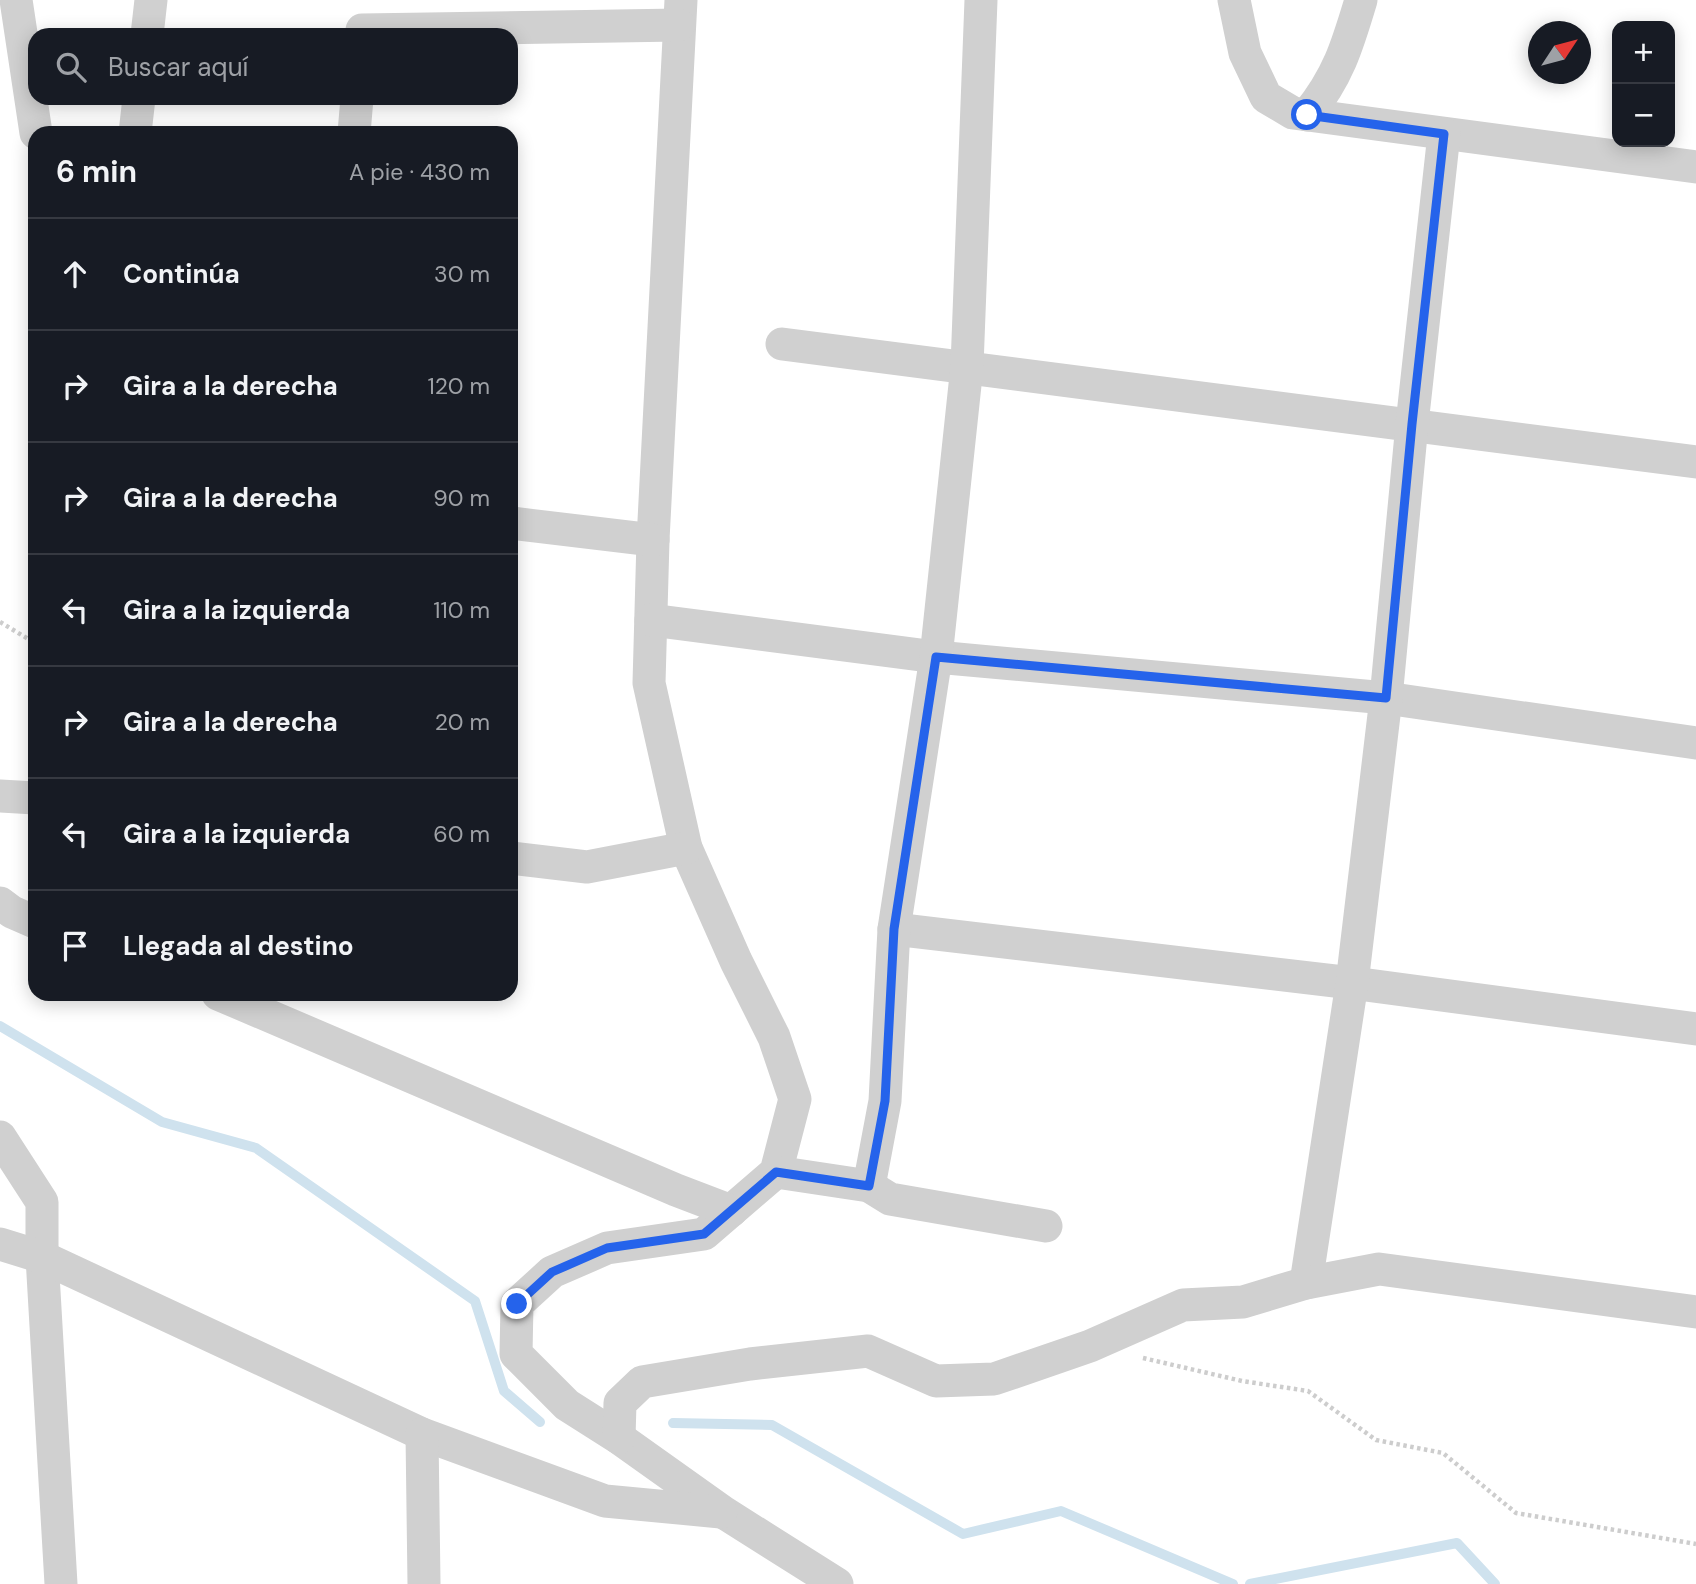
<!DOCTYPE html>
<html lang="es">
<meta charset="utf-8">
<style>
body{margin:0;font-family:"DM Sans",sans-serif;background:#242831;color:#f1f3f6}
.controls{position:absolute;right:21px;top:21px;display:grid;overflow:hidden;border-radius:14px;box-shadow:0 4px 18px #0003}
.controls button{width:63px;height:63px;display:grid;place-items:center;padding:0;border:0;border-bottom:2px solid #363941;background:#171b24;color:#f1f3f6;font:35px sans-serif}
.compass{position:absolute;left:1528px;top:21px;width:63px;height:63px;border-radius:50%;background:#171b24;box-shadow:0 4px 18px #0003;rotate:54deg}
.stop{position:absolute;width:21px;height:21px;margin:-16px;border:5px solid #2563eb;border-radius:50%;background:#fff}
.stop.end{background:#2563eb;border-color:#fff;box-shadow:0 2px 7px #0008}
.list{margin:0;padding:0;list-style:none}
h2{display:flex;justify-content:space-between;align-items:center;height:91px;margin:0;padding:0 28px;font-size:30px}
h2 small{font-size:23px;font-weight:400;color:#9ea1a6}
.list li{display:grid;grid-template-columns:46px 1fr auto;gap:21px;align-items:center;box-sizing:border-box;height:112px;padding:0 28px;border-top:2px solid #363941}
.list b{display:block;font-size:26px;white-space:nowrap}
.list em{font-size:23px;font-style:normal;color:#9ea1a6}
.icon{flex:none;width:38px;height:38px;fill:none;stroke:currentColor;stroke-width:2;stroke-linecap:round;stroke-linejoin:round}
.map{position:relative;flex:none;width:1696px;height:1584px;overflow:hidden}
.search{position:absolute;background:#171b24;box-shadow:0 4px 18px #0003;left:28px;top:28px;width:490px;height:77px;display:flex;align-items:center;gap:18px;box-sizing:border-box;padding:0 24px;border-radius:21px;color:#9ea1a6;font-size:26px}
.panel{position:absolute;background:#171b24;box-shadow:0 4px 18px #0003;left:28px;top:126px;width:490px;height:875px;border-radius:21px}
.map>svg:first-child{display:block}
</style>
<div class="map">
<svg width="1696" height="1584" viewBox="0 0 1696 1584">
<rect width="100%" height="100%" fill="#fff"/>
<g fill="none" stroke-linecap="round" stroke-linejoin="round">
<g stroke="#cfe2ee" stroke-width="10">
<polyline points="0,1026 162,1122 256,1148 475,1301 504,1391 540,1422"/>
<polyline points="673,1423 772,1425 963,1534 1061,1511 1233,1584"/>
<polyline points="1250,1584 1457,1543 1495,1584"/>
</g>
<g stroke="#cdcdcd" stroke-width="4.5" stroke-dasharray="3.5 3.5" stroke-linecap="butt">
<polyline points="0,622 35,643"/>
<polyline points="1143,1358 1242,1381 1308,1391 1376,1440 1443,1453 1516,1513 1696,1544"/>
</g>
<g stroke="#d0d0d0" stroke-width="33">
<polyline points="16,0 36,133"/>
<polyline points="681,0 653,540 649,683 686,848 736,961 774,1037 795,1099 776,1172 704,1234 607,1248 552,1272 517,1304 516,1354 567,1405 619,1438 723,1512 837,1584"/>
<polyline points="1234,0 1245,53 1266,97 1293,113 1696,167"/>
<polyline points="362,30 679,25"/>
<polyline points="147,35 151,0"/>
<path d="M1307,115c31,-38 40,-68 54,-115"/>
<polyline points="135,133 139,98"/>
<polyline points="354,133 357,98"/>
<polyline points="782,344 1696,462"/>
<polyline points="511,523 653,540"/>
<polyline points="651,620 936,657 1386,698 1696,743"/>
<polyline points="0,796 35,798"/>
<polyline points="511,858 587,867 686,848"/>
<polyline points="0,903 12,912 35,922"/>
<polyline points="894,929 1352,983 1696,1029"/>
<polyline points="218,994 676,1190 731,1211"/>
<polyline points="0,1137 42,1202 42,1257 61,1584"/>
<polyline points="776,1172 869,1186 890,1199 1046,1226"/>
<polyline points="869,1186 885,1101 894,929 936,657 967,366 981,0"/>
<polyline points="0,1244 42,1257 422,1434 605,1501 721,1512"/>
<polyline points="1306,1283 1352,983 1386,698 1412,424 1444,134"/>
<polyline points="422,1434 424,1584"/>
<polyline points="619,1438 620,1403 642,1382 750,1364 868,1351 936,1381 994,1379 1090,1346 1183,1305 1243,1302 1306,1283 1379,1269 1696,1312"/>
</g>
</g>
<g fill="none" stroke-linecap="round" stroke-linejoin="round">
<polyline stroke="#2563eb" stroke-width="9" points="517,1304 552,1272 607,1248 704,1234 776,1172 869,1186 885,1101 894,929 936,657 1386,698 1412,424 1444,134 1307,115"/>
</g>
</svg>
<div class="controls">
<button>+</button>
<button>−</button>
</div>
<svg class="compass" viewBox="-18 -18 36 36"><path d="M0-13l5 13h-10z" fill="#e53935"/><path d="M0 13l5-13h-10z" fill="#9ea1a6"/></svg>
<div class="stop" style="left:1307px;top:115px"></div>
<div class="stop end" style="left:517px;top:1304px"></div>
<div class="search"><svg class="icon" aria-label="search" viewBox="0 0 24 24"><circle cx="10" cy="10" r="6"/><path d="M15 15l6 6"/></svg>Buscar aquí</div>
<section class="panel">
<h2>6 min<small>A pie · 430 m</small></h2>
<ul class="list">
<li><svg class="icon" aria-label="ahead" viewBox="0 0 24 24"><path d="M12 20V5M6 11l6-6 6 6"/></svg><div><b>Continúa</b></div><em>30 m</em></li>
<li><svg class="icon" aria-label="right" viewBox="0 0 24 24"><path d="M7 20v-9h11M14 6l5 5-5 5"/></svg><div><b>Gira a la derecha</b></div><em>120 m</em></li>
<li><svg class="icon" aria-label="right" viewBox="0 0 24 24"><path d="M7 20v-9h11M14 6l5 5-5 5"/></svg><div><b>Gira a la derecha</b></div><em>90 m</em></li>
<li><svg class="icon" aria-label="left" viewBox="0 0 24 24"><path d="M17 20v-9H6M10 6l-5 5 5 5"/></svg><div><b>Gira a la izquierda</b></div><em>110 m</em></li>
<li><svg class="icon" aria-label="right" viewBox="0 0 24 24"><path d="M7 20v-9h11M14 6l5 5-5 5"/></svg><div><b>Gira a la derecha</b></div><em>20 m</em></li>
<li><svg class="icon" aria-label="left" viewBox="0 0 24 24"><path d="M17 20v-9H6M10 6l-5 5 5 5"/></svg><div><b>Gira a la izquierda</b></div><em>60 m</em></li>
<li><svg class="icon" aria-label="arrive" viewBox="0 0 24 24"><path d="M6 21V4h12l-3 4 3 4H6"/></svg><div><b>Llegada al destino</b></div></li>
</ul>
</section>
</div>
